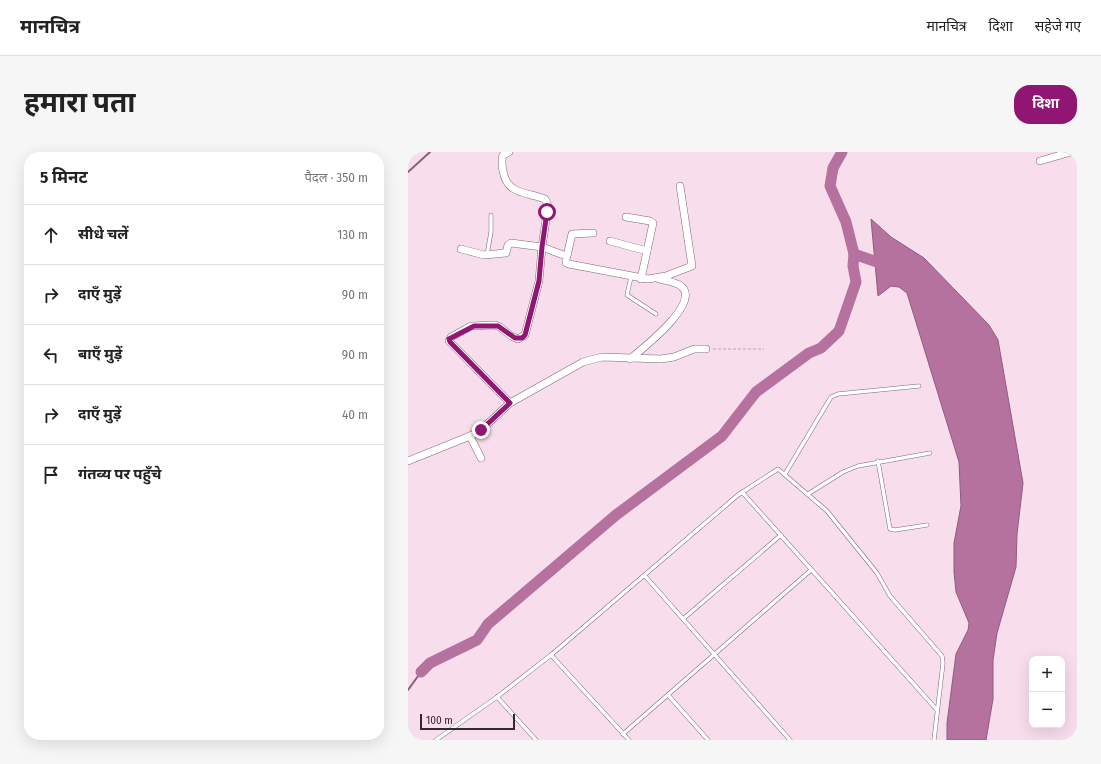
<!DOCTYPE html>
<html lang="hi">
<meta charset="utf-8">
<style>
body{margin:0;font-family:"Fira Sans Condensed","Noto Sans Devanagari",sans-serif;background:#f6f6f6;color:#222}
.controls{position:absolute;right:12px;bottom:12px;display:grid;overflow:hidden;border-radius:8px;box-shadow:0 4px 16px #0002}
.controls button{width:36px;height:36px;display:grid;place-items:center;padding:0;border:0;border-bottom:1px solid #e0e0e0;background:#fff;color:#222;font:20px sans-serif}
.scale{position:absolute;left:12px;bottom:10px;width:95px;box-sizing:border-box;padding-left:4px;border:2px solid #33292f;border-top:0;font-size:11px;line-height:14px;white-space:nowrap;color:#33292f;-webkit-text-stroke:3px #f8dded;paint-order:stroke}
.stop{position:absolute;width:12px;height:12px;margin:-9px;border:3px solid #911572;border-radius:50%;background:#fff}
.stop.end{background:#911572;border-color:#fff;box-shadow:0 1px 4px #0008}
.list{margin:0;padding:0;list-style:none}
h2{display:flex;justify-content:space-between;align-items:center;height:52px;margin:0;padding:0 16px;font-size:17px}
h2 small{font-size:13px;font-weight:400;color:#767676}
.list li{display:grid;grid-template-columns:26px 1fr auto;gap:12px;align-items:center;box-sizing:border-box;height:60px;padding:0 16px;border-top:1px solid #e0e0e0}
.list b{display:block;font-size:15px;white-space:nowrap}
.list em{font-size:13px;font-style:normal;color:#767676}
.icon{flex:none;width:22px;height:22px;fill:none;stroke:currentColor;stroke-width:2;stroke-linecap:round;stroke-linejoin:round}
.map{position:relative;flex:none;width:669px;height:588px;overflow:hidden;border-radius:16px}
header{display:flex;align-items:center;gap:24px;box-sizing:border-box;height:56px;padding:0 20px;background:#fff;border-bottom:1px solid #e0e0e0}
header strong{font-size:19px}
nav{display:flex;gap:22px;margin-inline-start:auto;font-size:14px}
.intro{display:flex;align-items:center;justify-content:space-between;box-sizing:border-box;height:96px;padding:0 24px}
h1{margin:0;font-size:28px}
.button{padding:10px 18px;border-radius:16px;background:#911572;color:#fff;font-size:14px;font-weight:700}
main{display:flex;gap:24px;padding:0 24px}
aside{flex:1;background:#fff;border-radius:16px;box-shadow:0 4px 16px #0002}
.map>svg:first-child{display:block}
</style>
<header>
<strong>मानचित्र</strong>
<nav><a>मानचित्र</a><a>दिशा</a><a>सहेजे गए</a></nav>
</header>
<div class="intro"><h1>हमारा पता</h1><a class="button">दिशा</a></div>
<main>
<aside>
<h2>5 मिनट<small>पैदल · 350 m</small></h2>
<ul class="list">
<li><svg class="icon" aria-label="ahead" viewBox="0 0 24 24"><path d="M12 20V5M6 11l6-6 6 6"/></svg><div><b>सीधे चलें</b></div><em>130 m</em></li>
<li><svg class="icon" aria-label="right" viewBox="0 0 24 24"><path d="M7 20v-9h11M14 6l5 5-5 5"/></svg><div><b>दाएँ मुड़ें</b></div><em>90 m</em></li>
<li><svg class="icon" aria-label="left" viewBox="0 0 24 24"><path d="M17 20v-9H6M10 6l-5 5 5 5"/></svg><div><b>बाएँ मुड़ें</b></div><em>90 m</em></li>
<li><svg class="icon" aria-label="right" viewBox="0 0 24 24"><path d="M7 20v-9h11M14 6l5 5-5 5"/></svg><div><b>दाएँ मुड़ें</b></div><em>40 m</em></li>
<li><svg class="icon" aria-label="arrive" viewBox="0 0 24 24"><path d="M6 21V4h12l-3 4 3 4H6"/></svg><div><b>गंतव्य पर पहुँचे</b></div></li>
</ul>
</aside>
<div class="map">
<svg width="669" height="588" viewBox="0 0 669 588">
<rect width="100%" height="100%" fill="#f8dded"/>
<polygon fill="#b6729e" stroke="#8f5c7d" points="463,67 483,85 516,106 581,173 590,188 615,331 609,382 608,415 589,481 585,508 585,547 578,588 539,588 539,571 548,502 560,478 561,471 548,440 546,420 546,391 553,354 551,310 499,141 491,135 483,134 470,144"/>
<g fill="none" stroke-linecap="round" stroke-linejoin="round">
<g stroke="#8f5c7d" stroke-width="2">
<polyline points="0,20 22,0"/>
<polyline points="0,538 13,520"/>
</g>
<g stroke="#b6729e" stroke-width="11">
<polyline points="446,102 469,110 479,116"/>
<polyline points="13,520 22,511 69,488 80,472 208,363 314,284 348,240 401,201 413,196 431,179 448,130 445,114 446,102 438,70 422,34 425,16 434,0"/>
</g>
<g stroke="#7e6775" stroke-width="4.5">
<g id="service">
<polyline points="79,103 83,80 83,63"/>
<polyline points="223,125 219,143 248,162"/>
<polyline points="470,309 482,377 487,378 519,373"/>
<polyline points="377,322 423,245 430,242 511,234"/>
<polyline points="334,340 529,558"/>
<polyline points="400,342 435,320 450,314 522,301"/>
<polyline points="237,424 382,588"/>
<polyline points="275,467 373,383"/>
<polyline points="143,503 221,588"/>
<polyline points="260,543 300,588"/>
<polyline points="89,545 128,588"/>
<polyline points="215,582 403,418"/>
<polyline points="28,588 89,545 143,503 330,343 370,317 419,359 469,421 482,444 534,504 535,511 526,588"/>
</g>
</g>
<g stroke="#7e6775" stroke-width="8">
<g id="minor">
<path d="M101,0l-6,3c-2,6 -1,11 0,16 4,24 24,21 42,28l3,7 -6,41 -3,34 -14,54 -7,4 -7,-3 -11,-9 -5,-2 -24,1 -20,11 -2,4 61,62"/>
<polyline points="632,9 663,0"/>
<polyline points="218,65 242,69 245,71 233,127"/>
<polyline points="202,89 239,99"/>
<polyline points="53,97 76,103 98,101 100,93 103,91 134,95 158,104 158,111 161,112 240,127 258,124 284,114 272,34"/>
<polyline points="159,104 164,82 185,81"/>
<path d="M222,207c12,-10 70,-55 52,-72 -5,-5 -16,-6 -23,-8"/>
<polyline points="62,284 73,306"/>
<polyline points="0,309 62,284 73,278 102,251 175,210 194,205 253,207 266,205 286,197 298,197"/>
</g>
</g>
<polyline stroke="#b8a3b0" stroke-width="1" stroke-dasharray="3 2" stroke-linecap="butt" points="305,197 356,197"/>
<use href="#service" stroke="#fff" stroke-width="3.5"/>
<use href="#minor" stroke="#fff" stroke-width="7"/>
</g>
<g fill="none" stroke-linecap="round" stroke-linejoin="round">
<polyline stroke="#911572" stroke-width="5" points="73,278 102,251 42,190 41,187 66,174 90,174 107,186 114,186 117,183 131,129 134,95 139,60"/>
</g>
</svg>
<div class="controls">
<button>+</button>
<button>−</button>
</div>
<div class="scale">100 m</div>
<div class="stop" style="left:139px;top:60px"></div>
<div class="stop end" style="left:73px;top:278px"></div>
</div>
</main>
